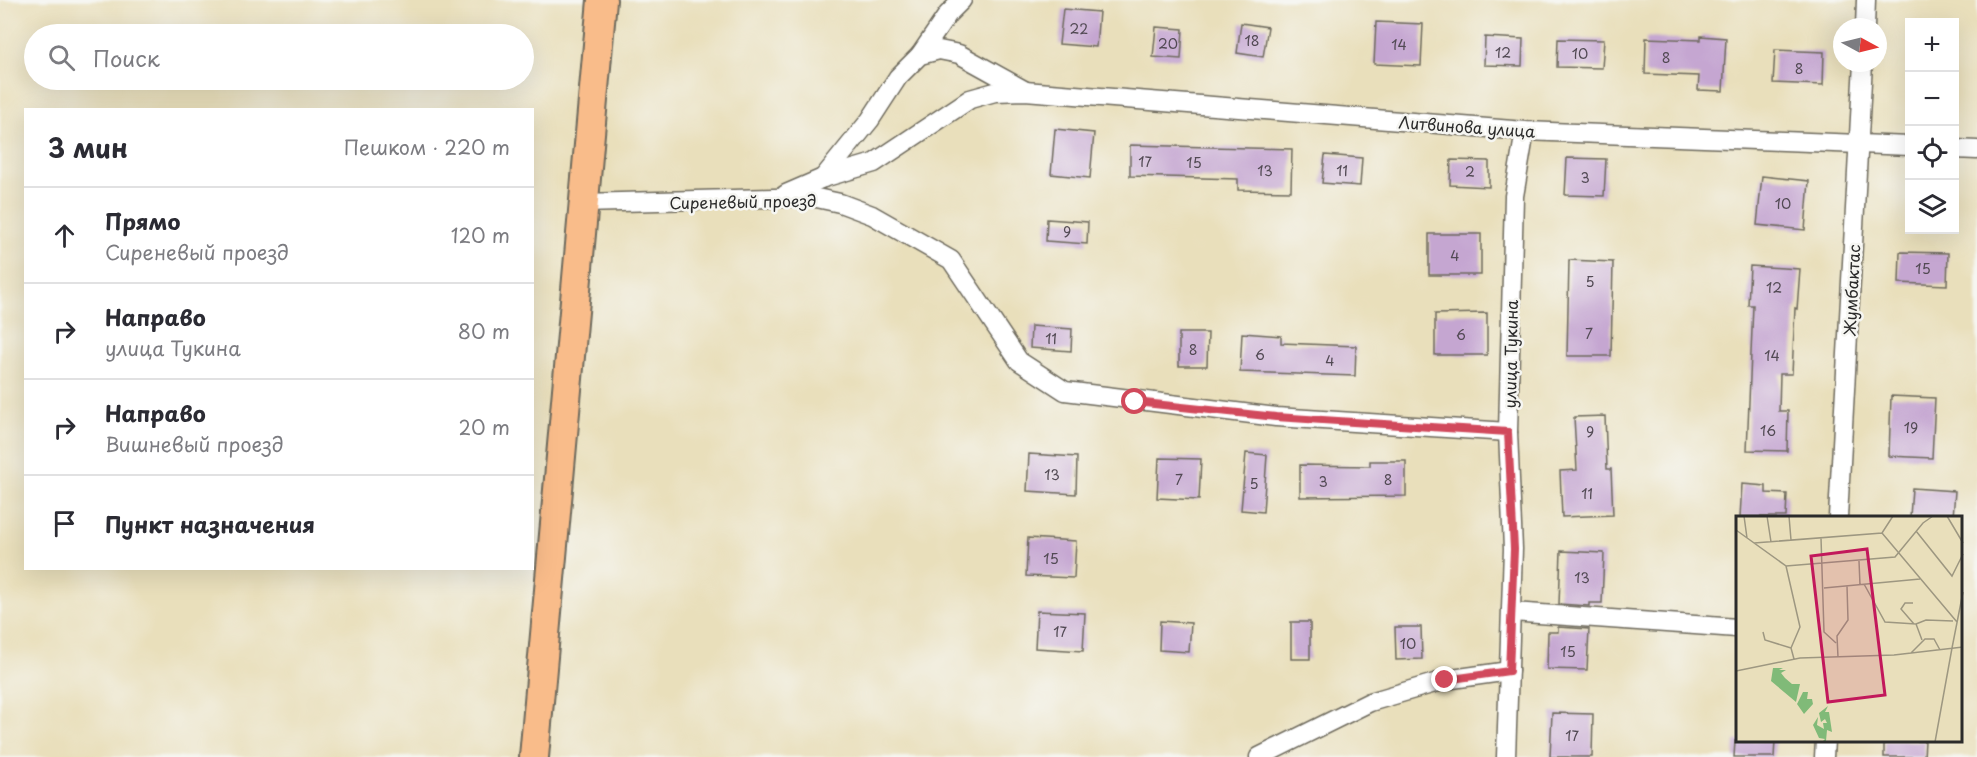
<!DOCTYPE html>
<html lang="ru">
<meta charset="utf-8">
<style>
body{margin:0;font-family:"Playpen Sans",sans-serif;background:#f2f2f3;color:#2b2b33}
.controls{position:absolute;right:18px;top:18px;display:grid;overflow:hidden;border-radius:0px;box-shadow:0 6px 24px #0002}
.controls button{width:54px;height:54px;display:grid;place-items:center;padding:0;border:0;border-bottom:2px solid #e1e1e2;background:#fff;color:#2b2b33;font:30px sans-serif}
.compass{position:absolute;left:1833px;top:18px;width:54px;height:54px;border-radius:50%;background:#fff;box-shadow:0 6px 24px #0002;rotate:97deg}
.stop{position:absolute;width:18px;height:18px;margin:-14px;border:4px solid #d1495b;border-radius:50%;background:#fff}
.stop.end{background:#d1495b;border-color:#fff;box-shadow:0 2px 6px #0008}
.list{margin:0;padding:0;list-style:none}
h2{display:flex;justify-content:space-between;align-items:center;height:78px;margin:0;padding:0 24px;font-size:26px}
h2 small{font-size:20px;font-weight:400;color:#7c7c81}
.list li{display:grid;grid-template-columns:39px 1fr auto;gap:18px;align-items:center;box-sizing:border-box;height:96px;padding:0 24px;border-top:2px solid #e1e1e2}
.list b{display:block;font-size:22px;white-space:nowrap}
.list p{margin:0;font-size:20px;white-space:nowrap;color:#7c7c81}
.list em{font-size:20px;font-style:normal;color:#7c7c81}
.icon{flex:none;width:33px;height:33px;fill:none;stroke:currentColor;stroke-width:2;stroke-linecap:round;stroke-linejoin:round}
.map{position:relative;flex:none;width:1977px;height:757px;overflow:hidden}
.search{position:absolute;background:#fff;box-shadow:0 6px 24px #0002;left:24px;top:24px;width:510px;height:66px;display:flex;align-items:center;gap:15px;box-sizing:border-box;padding:0 21px;border-radius:33px;color:#7c7c81;font-size:22px}
.panel{position:absolute;background:#fff;box-shadow:0 6px 24px #0002;left:24px;top:108px;width:510px;height:462px;border-radius:0px}
.map>svg:first-child{display:block}
</style>
<div class="map">
<svg width="1977" height="757" viewBox="0 0 1977 757">
<rect width="100%" height="100%" fill="#f6f6f2"/>
<filter id="ink" filterUnits="userSpaceOnUse"><feTurbulence type="fractalNoise" baseFrequency=".0167" numOctaves="2"/><feDisplacementMap in="SourceGraphic" scale="12" xChannelSelector="R" yChannelSelector="G"/><feConvolveMatrix kernelMatrix="1 2 1 2 8 2 1 2 1" color-interpolation-filters="sRGB"/></filter>
<filter id="wash" filterUnits="userSpaceOnUse"><feTurbulence type="fractalNoise" baseFrequency=".008" numOctaves="4" result="noise"/><feDisplacementMap in="SourceGraphic" scale="24" xChannelSelector="R" yChannelSelector="G"/><feGaussianBlur stdDeviation="1.35" result="paint"/><feColorMatrix in="noise" values="0 0 0 0 0 0 0 0 0 0 0 0 0 0 0 0 0 1.4 0 .05"/><feComposite in="paint" operator="in"/></filter>
<g filter="url(#wash)">
<rect width="100%" height="100%" fill="#e9dfbb"/>
<g id="blocks">
<g fill="#c5a6d1">
<polygon points="1063,9 1099,12 1096,47 1059,44"/>
<polygon points="1376,22 1423,24 1421,66 1374,64"/>
<polygon points="1241,23 1268,27 1263,57 1237,53"/>
<polygon points="1156,27 1183,29 1181,59 1153,57"/>
<polygon points="1701,36 1726,38 1723,91 1698,90 1699,76 1645,74 1646,38 1701,40"/>
<polygon points="1485,37 1523,39 1522,66 1484,65"/>
<polygon points="1558,39 1604,40 1602,68 1557,67"/>
<polygon points="1775,50 1824,52 1823,85 1773,83"/>
<polygon points="1055,129 1094,133 1090,178 1051,174"/>
<polygon points="1130,145 1292,149 1291,191 1238,190 1238,179 1130,176"/>
<polygon points="1325,155 1362,158 1360,186 1322,183"/>
<polygon points="1567,158 1606,159 1604,196 1565,195"/>
<polygon points="1451,160 1489,161 1489,187 1450,185"/>
<polygon points="1762,176 1809,181 1805,230 1757,225"/>
<polygon points="1047,219 1088,222 1087,244 1046,241"/>
<rect x="1429" y="234" width="52" height="41"/>
<polygon points="1900,252 1948,253 1947,285 1899,283"/>
<polygon points="1569,260 1613,262 1611,356 1567,356"/>
<polygon points="1750,266 1800,269 1797,309 1795,308 1792,374 1780,374 1779,411 1788,411 1787,451 1747,450 1753,305 1748,305"/>
<polygon points="1487,313 1487,355 1435,355 1435,314"/>
<polygon points="1031,326 1072,329 1071,351 1030,348"/>
<polygon points="1179,333 1208,333 1207,366 1179,366"/>
<polygon points="1242,333 1281,336 1281,343 1356,346 1355,376 1240,372"/>
<polygon points="1891,396 1935,398 1932,458 1889,456"/>
<polygon points="1605,416 1607,469 1611,469 1613,515 1562,517 1560,471 1577,470 1574,417"/>
<polygon points="1246,453 1267,455 1263,512 1241,510"/>
<polygon points="1029,454 1077,457 1076,494 1027,491"/>
<polygon points="1159,458 1201,459 1199,500 1157,498"/>
<polygon points="1370,461 1406,461 1406,496 1300,497 1300,465 1370,466"/>
<polygon points="1742,484 1766,486 1766,493 1787,494 1786,517 1740,517"/>
<polygon points="1912,488 1955,491 1953,517 1910,517"/>
<polygon points="1028,538 1076,541 1074,578 1026,576"/>
<polygon points="1561,551 1604,553 1602,603 1589,603 1589,606 1559,604"/>
<polygon points="1037,611 1085,613 1083,651 1035,648"/>
<polygon points="1160,621 1191,623 1189,652 1159,650"/>
<rect x="1291" y="622" width="19" height="37"/>
<polygon points="1395,627 1421,627 1422,659 1396,660"/>
<polygon points="1558,627 1589,629 1587,670 1547,669 1548,632 1558,632"/>
<polygon points="1552,713 1593,714 1592,757 1550,757"/>
<polygon points="1735,741 1775,741 1774,757 1734,757"/>
<polygon points="1884,741 1925,741 1924,757 1884,757"/>
</g>
</g>
</g>
<g filter="url(#ink)">
<use href="#blocks" fill-opacity="0" stroke="#6e6a5d" stroke-width="1.5"/>
<g fill="none" stroke-linecap="round" stroke-linejoin="round">
<g stroke="#6e6a5d" stroke-width="21">
<g id="street">
<polyline points="1865,27 1866,0"/>
<polyline points="920,55 948,14 962,0"/>
<polyline points="1954,149 1977,150"/>
<polyline points="823,178 874,163 970,99 995,92 1025,91 1525,131 1910,146"/>
<polyline points="786,194 823,178 870,120 898,77 920,55 939,50 959,54 1024,90"/>
<polyline points="583,203 812,197 840,203 872,215 951,260 1019,361 1065,391 1276,417 1508,432"/>
<polyline points="1838,517 1863,63"/>
<polyline points="1512,612 1737,628"/>
<polyline points="1259,757 1370,702 1445,680 1509,671"/>
<polyline points="1506,757 1513,549 1508,432 1514,196 1525,131"/>
<polyline points="1824,757 1825,740"/>
</g>
</g>
<g stroke="#6e6a5d" stroke-width="32">
<polyline id="primary" points="534,757 602,0"/>
</g>
<use href="#street" stroke="#fff" stroke-width="18"/>
<use href="#primary" stroke="#f9bc8a" stroke-width="28"/>
</g>
</g>
<g fill="none" stroke-linecap="round" stroke-linejoin="round" filter="url(#ink)">
<polyline stroke="#d1495b" stroke-width="8" points="1135,402 1276,417 1508,432 1514,549 1509,671 1445,680"/>
</g>
<g text-anchor="middle" dominant-baseline="central" stroke-width="5" stroke-linejoin="round" paint-order="stroke">
<g font-size="14" fill="#524a54">
<text x="1079" y="28">22</text>
<text x="1252" y="40">18</text>
<text x="1168" y="43">20</text>
<text x="1399" y="44">14</text>
<text x="1503" y="52">12</text>
<text x="1580" y="53">10</text>
<text x="1666" y="57">8</text>
<text x="1799" y="68">8</text>
<text x="1145" y="161">17</text>
<text x="1194" y="162">15</text>
<text x="1265" y="170">13</text>
<text x="1342" y="170">11</text>
<text x="1470" y="171">2</text>
<text x="1585" y="177">3</text>
<text x="1783" y="203">10</text>
<text x="1067" y="231">9</text>
<text x="1455" y="255">4</text>
<text x="1923" y="268">15</text>
<text x="1590" y="281">5</text>
<text x="1774" y="287">12</text>
<text x="1589" y="333">7</text>
<text x="1461" y="334">6</text>
<text x="1051" y="338">11</text>
<text x="1193" y="349">8</text>
<text x="1260" y="354">6</text>
<text x="1772" y="355">14</text>
<text x="1330" y="360">4</text>
<text x="1911" y="427">19</text>
<text x="1768" y="430">16</text>
<text x="1590" y="431">9</text>
<text x="1052" y="474">13</text>
<text x="1179" y="479">7</text>
<text x="1388" y="479">8</text>
<text x="1323" y="481">3</text>
<text x="1254" y="483">5</text>
<text x="1587" y="493">11</text>
<text x="1051" y="558">15</text>
<text x="1582" y="577">13</text>
<text x="1060" y="631">17</text>
<text x="1408" y="643">10</text>
<text x="1568" y="651">15</text>
<text x="1572" y="735">17</text>
</g>
<g font-size="16" fill="#2b2b2b" stroke="#f6f6f2">
<text transform="translate(1467 126) rotate(4)">Литвинова улица</text>
<text transform="translate(743 201) rotate(-1)">Сиреневый проезд</text>
<text transform="translate(1851 290) rotate(-87)">Жумбактас</text>
<text transform="translate(1510 354) rotate(-89)">улица Тукина</text>
</g>
</g>
<g transform="translate(1736 516)">
<rect width="226" height="226" fill="#e9dfbb"/>
<path d="M37,152h10l-4,2h7l-5,3 4,5 7,6h8l-4,18 -25,-21zM67,176h5l-1,7h5l1,5 -9,10 -7,-10zM92,190l-3,6h4l3,20 -5,-2 -1,11 4,1h-8l3,-3 -6,-1 -6,-13 5,-8 -1,8 7,4 -1,-6h4l-2,-4 -4,3 -2,-9z" fill="#80ba78"/>
<path fill="none" stroke="#9d9781" stroke-width="1.5" d="M8,0l3,22M31,0l4,26M53,0l2,24M211,0l16,27M0,14l50,36 14,61 -9,21 3,11M180,15l36,45 11,-22M146,17l75,89M85,22l3,94 12,11M18,27l128,-10 11,-17M123,45l1,24M50,50l109,-9 28,-34 10,-7M128,68l21,38 31,2M88,72l96,-9M177,87h-8l-4,6 13,15M27,116l2,8 26,8M186,124l-6,-16 10,-4 27,1M216,132l11,-56M175,137l14,-14h9l6,11M102,141l-1,-21 11,-16 -1,-34M0,155l64,-13 94,-3 69,-8M199,226l17,-94"/>
<path fill="#c2185b" fill-opacity="0.15" stroke="#c2185b" stroke-width="3" d="M131,33l18,146 -57,7 -17,-146z"/>
<rect width="226" height="226" fill="none" stroke="#2b2b2b" stroke-width="3"/>
</g>
</svg>
<div class="controls">
<button>+</button>
<button>−</button>
<button><svg class="icon" aria-label="locate" viewBox="0 0 24 24"><circle cx="12" cy="12" r="6"/><path d="M12 2v4M12 18v4M2 12h4M18 12h4"/></svg></button>
<button><svg class="icon" aria-label="layers" viewBox="0 0 24 24"><path d="M12 4l9 5-9 5-9-5zM3 14l9 5 9-5"/></svg></button>
</div>
<svg class="compass" viewBox="-18 -18 36 36"><path d="M0-13l5 13h-10z" fill="#e53935"/><path d="M0 13l5-13h-10z" fill="#7c7c81"/></svg>
<div class="stop" style="left:1135px;top:402px"></div>
<div class="stop end" style="left:1445px;top:680px"></div>
<div class="search"><svg class="icon" aria-label="search" viewBox="0 0 24 24"><circle cx="10" cy="10" r="6"/><path d="M15 15l6 6"/></svg>Поиск</div>
<section class="panel">
<h2>3 мин<small>Пешком · 220 m</small></h2>
<ul class="list">
<li><svg class="icon" aria-label="ahead" viewBox="0 0 24 24"><path d="M12 20V5M6 11l6-6 6 6"/></svg><div><b>Прямо</b><p>Сиреневый проезд</p></div><em>120 m</em></li>
<li><svg class="icon" aria-label="right" viewBox="0 0 24 24"><path d="M7 20v-9h11M14 6l5 5-5 5"/></svg><div><b>Направо</b><p>улица Тукина</p></div><em>80 m</em></li>
<li><svg class="icon" aria-label="right" viewBox="0 0 24 24"><path d="M7 20v-9h11M14 6l5 5-5 5"/></svg><div><b>Направо</b><p>Вишневый проезд</p></div><em>20 m</em></li>
<li><svg class="icon" aria-label="arrive" viewBox="0 0 24 24"><path d="M6 21V4h12l-3 4 3 4H6"/></svg><div><b>Пункт назначения</b></div></li>
</ul>
</section>
</div>
